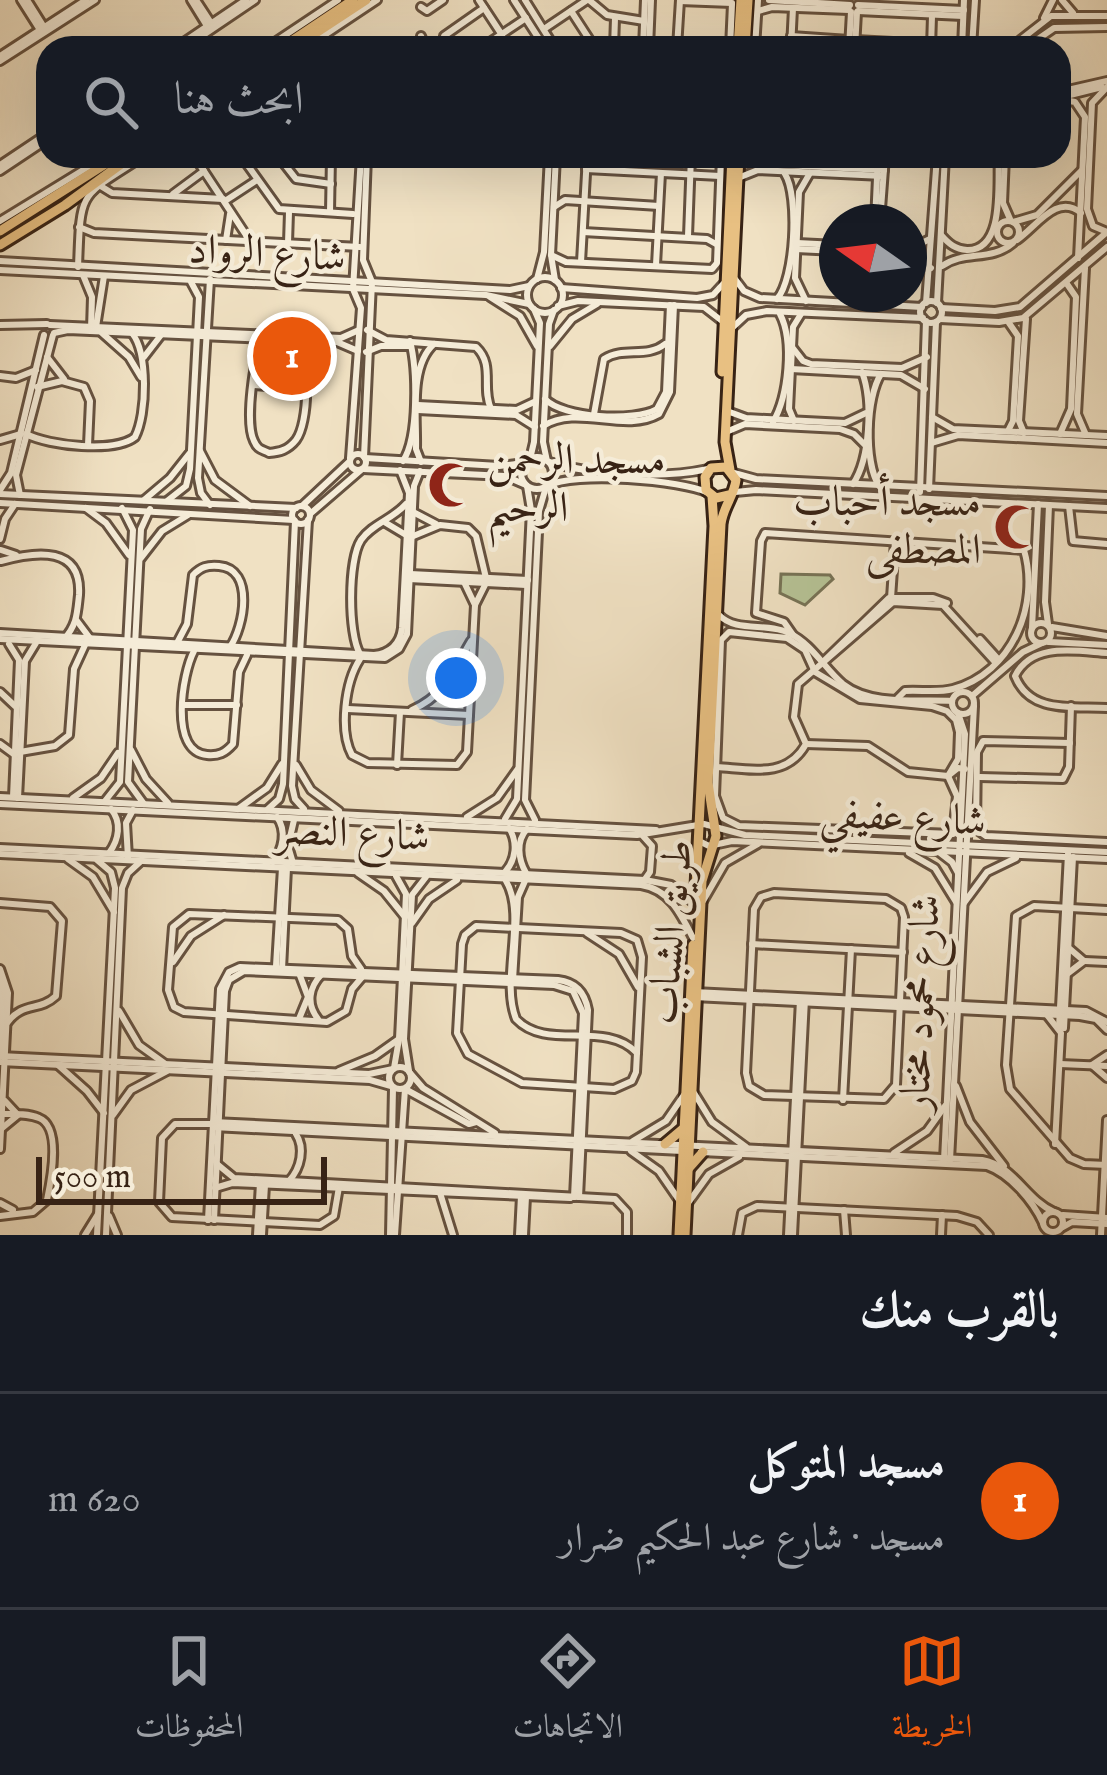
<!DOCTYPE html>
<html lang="ar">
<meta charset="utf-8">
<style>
body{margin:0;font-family:"IM FELL English",Amiri,serif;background:#20242c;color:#f1f3f6;direction:rtl}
.compass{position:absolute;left:819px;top:204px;width:108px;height:108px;border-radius:50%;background:#171b24;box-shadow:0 12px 48px #0002;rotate:284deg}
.scale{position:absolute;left:36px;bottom:30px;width:291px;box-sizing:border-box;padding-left:12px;border:6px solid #382315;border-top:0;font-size:33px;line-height:42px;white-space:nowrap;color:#382315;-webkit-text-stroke:9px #f5ecd8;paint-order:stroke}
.you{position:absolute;left:456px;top:678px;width:42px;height:42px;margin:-30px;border:9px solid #fff;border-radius:50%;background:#1a73e8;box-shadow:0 0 0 18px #1a73e833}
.badge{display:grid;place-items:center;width:78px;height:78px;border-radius:50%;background:#ea580c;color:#fff;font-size:39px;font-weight:700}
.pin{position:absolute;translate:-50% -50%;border:6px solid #fff;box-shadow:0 3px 12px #0006}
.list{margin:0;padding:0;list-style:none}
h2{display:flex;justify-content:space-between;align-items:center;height:156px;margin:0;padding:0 48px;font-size:51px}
h2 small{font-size:39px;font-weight:400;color:#9ea1a6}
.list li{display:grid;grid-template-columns:78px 1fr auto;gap:36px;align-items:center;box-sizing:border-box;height:216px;padding:0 48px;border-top:3px solid #363941}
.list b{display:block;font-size:45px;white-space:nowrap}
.list p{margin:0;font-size:39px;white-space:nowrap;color:#9ea1a6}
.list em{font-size:39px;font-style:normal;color:#9ea1a6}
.icon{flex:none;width:66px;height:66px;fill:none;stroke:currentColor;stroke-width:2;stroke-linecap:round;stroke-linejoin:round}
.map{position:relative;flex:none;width:1107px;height:1235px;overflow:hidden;direction:ltr}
.search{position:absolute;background:#171b24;box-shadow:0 12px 48px #0002;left:36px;right:36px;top:36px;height:132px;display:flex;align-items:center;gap:30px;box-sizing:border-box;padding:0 42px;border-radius:36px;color:#9ea1a6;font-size:45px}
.sheet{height:372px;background:#171b24}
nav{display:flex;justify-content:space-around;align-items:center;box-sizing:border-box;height:168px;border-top:3px solid #363941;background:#171b24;font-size:33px;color:#9ea1a6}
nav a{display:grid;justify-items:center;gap:6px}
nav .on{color:#ea580c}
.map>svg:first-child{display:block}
</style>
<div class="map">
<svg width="1107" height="1235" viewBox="0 0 1107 1235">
<rect width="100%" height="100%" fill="#f0e1c3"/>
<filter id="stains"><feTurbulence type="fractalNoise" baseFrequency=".00167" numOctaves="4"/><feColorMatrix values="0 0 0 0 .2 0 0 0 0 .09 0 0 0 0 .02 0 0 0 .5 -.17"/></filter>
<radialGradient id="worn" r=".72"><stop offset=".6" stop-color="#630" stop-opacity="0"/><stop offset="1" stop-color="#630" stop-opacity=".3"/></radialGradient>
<polygon fill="#b6c396" stroke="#777356" stroke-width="3" points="781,574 830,575 833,579 805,605 780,593"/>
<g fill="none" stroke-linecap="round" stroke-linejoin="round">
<g stroke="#665240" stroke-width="12">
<g id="minor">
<polyline points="21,0 40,30"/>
<polyline points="27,0 44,27"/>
<polyline points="191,0 207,26"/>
<polyline points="196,0 211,23"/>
<polyline points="479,0 502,35"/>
<polyline points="514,0 545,48"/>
<polyline points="525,0 555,48"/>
<polyline points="589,0 607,15 644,21"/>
<polyline points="769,0 850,5"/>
<polyline points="1062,0 1073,13"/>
<polyline points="680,1 732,3"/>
<polyline points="858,5 964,10"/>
<polyline points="421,7 427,11 443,0"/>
<polyline points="571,11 595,48"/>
<polyline points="758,11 772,7 849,10"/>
<polyline points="858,11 963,16"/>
<polyline points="1044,18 1053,0"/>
<polyline points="544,29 587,0"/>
<polyline points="421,36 426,48"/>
<polyline points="791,36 849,40"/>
<polyline points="855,40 931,44"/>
<polyline points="446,44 444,36 484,8"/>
<polyline points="175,48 246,0"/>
<polyline points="184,48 255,0"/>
<polyline points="266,48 338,0"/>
<polyline points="305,48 377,0"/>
<polyline points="372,48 384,44 405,48"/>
<polyline points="481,48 526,18"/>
<polyline points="614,48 615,18"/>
<polyline points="643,48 645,0"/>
<polyline points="649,48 651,0"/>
<polyline points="677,48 680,0"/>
<polyline points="730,48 732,4"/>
<polyline points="755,48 758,0"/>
<polyline points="791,48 793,8"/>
<polyline points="849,48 851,12"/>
<polyline points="855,48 857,12"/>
<polyline points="931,48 932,16"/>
<polyline points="962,48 964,0"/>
<polyline points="972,48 975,0"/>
<polyline points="1010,48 1051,16 1107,16"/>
<polyline points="1025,48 1054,28 1107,27"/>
<polyline points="0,56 86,0"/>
<polyline points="0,61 95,0"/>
<polyline points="1059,92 1107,81"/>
<polyline points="1062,97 1102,87"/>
<polyline points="1059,99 1075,102 1085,117 1078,258"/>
<polyline points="194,156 250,241"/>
<polyline points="241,156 279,209 353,214"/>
<polyline points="278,156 296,179 331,184"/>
<polyline points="495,156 552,159"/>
<polyline points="741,156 763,164 884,170"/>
<polyline points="1005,156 1003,203 1010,219"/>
<polyline points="0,165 48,133"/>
<polyline points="586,169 720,176"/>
<polyline points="0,171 48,139"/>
<polyline points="738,178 758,170 883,176"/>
<polyline points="99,185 112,193 223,199"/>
<polyline points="173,194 204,171"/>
<polyline points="225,201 257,180"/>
<polyline points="554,207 565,200 659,206"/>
<polyline points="330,212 331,156"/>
<circle cx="1008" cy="232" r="11"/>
<polyline points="0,221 106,156"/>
<polyline points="875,222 878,156"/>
<polyline points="880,222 885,156"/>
<polyline points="1013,222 1037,215 1081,171"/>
<polyline points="79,227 94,233 360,247"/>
<polyline points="583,232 707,239 716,244"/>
<polyline points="1107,232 1093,226 1087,209 1092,103 1107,87"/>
<polyline points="688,236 691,156"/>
<path d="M942,236c7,8 13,13 25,14 39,1 30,-69 32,-94"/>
<polyline points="226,240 230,214"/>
<path d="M1017,240c20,-14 40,-47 64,-27"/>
<polyline points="288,243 289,212"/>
<polyline points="797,243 837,245"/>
<polyline points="796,249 837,251"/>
<polyline points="909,249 930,239"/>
<polyline points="551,255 566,262 712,269 717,263 721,156"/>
<polyline points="909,255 931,268"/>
<polyline points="0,261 510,290 529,286"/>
<polyline points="581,262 587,156"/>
<polyline points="656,265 661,173"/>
<path d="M942,266c22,-16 49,-4 71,-23"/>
<path d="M78,267c3,-79 0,-68 66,-111"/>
<polyline points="1085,268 1077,414 1086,435"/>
<polyline points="0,270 486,295 529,304"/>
<polyline points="83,275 92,297 91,329"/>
<circle cx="545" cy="295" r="18"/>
<polyline points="210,279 198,478 201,493 210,505"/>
<polyline points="537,279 544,252 549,156"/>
<polyline points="735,279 744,291 760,298 922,307"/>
<polyline points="555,280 551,255 556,156"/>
<polyline points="561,288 697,298 713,295 725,282"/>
<polyline points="490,297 520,316 537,346"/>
<path d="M777,299c18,-20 22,-103 8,-125"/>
<polyline points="806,301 795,278 799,192 810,173"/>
<circle cx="931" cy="312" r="11"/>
<polyline points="926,303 937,156"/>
<polyline points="937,303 945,156"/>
<polyline points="558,306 578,301 704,307 722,321"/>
<polyline points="941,308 995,311 1020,307 1107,232"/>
<polyline points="940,319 999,322 1023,318 1107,247"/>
<polyline points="0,325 47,324"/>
<polyline points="50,325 341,338 359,330"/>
<polyline points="96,327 104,276"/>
<polyline points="733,327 746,315 767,311 923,318"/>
<path d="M367,330l19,10 90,7c19,18 5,40 15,62"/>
<polyline points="54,333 68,330 337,342 358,351"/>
<polyline points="102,333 129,357 141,377"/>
<path d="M264,341c-11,15 -19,82 -10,100 4,9 7,8 15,12 11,-1 19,-3 27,-13 13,-17 14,-81 1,-97"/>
<polyline points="550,346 572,319 597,304"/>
<polyline points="792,347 803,361 811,364 902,368 927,357"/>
<polyline points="366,352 381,346 411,346"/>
<polyline points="47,357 64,379"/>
<polyline points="144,357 161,335"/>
<polyline points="791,369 901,375 925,389"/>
<polyline points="0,376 16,378 36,370"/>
<polyline points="253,385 304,389"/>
<polyline points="37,387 62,381 84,387 90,401 88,445"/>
<path d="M545,399c18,19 89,23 112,10l9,-17 4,-87"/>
<polyline points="418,405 517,410 534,402"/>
<polyline points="418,410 516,415 535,427"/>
<polyline points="727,411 746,418 845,423 866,413"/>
<path d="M594,414l10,-55c20,-13 42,0 61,-15"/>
<polyline points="932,417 953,429 1107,436"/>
<polyline points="794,421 789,409 793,327 801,314"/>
<path d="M773,422c15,-25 21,-81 7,-108"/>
<path d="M543,426c35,-22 81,8 116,-12l11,-22 4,-87"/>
<polyline points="1008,431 1013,421 1018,336 1009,323"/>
<polyline points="726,432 745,424 840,429 854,434 865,445"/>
<polyline points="1024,433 1019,421 1026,319"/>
<path d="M26,434c23,12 89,19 109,3 12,-23 13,-84 -3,-104"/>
<polyline points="1060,434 1071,409 1076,297 1067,284"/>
<polyline points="0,440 21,434"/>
<polyline points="931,443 958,435 1107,443"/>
<polyline points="200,451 215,480 250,506"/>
<circle cx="358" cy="462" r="8"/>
<circle cx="537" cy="473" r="16"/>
<polyline points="364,457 372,282 363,260 367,156"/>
<polyline points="350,458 361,308 353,289 361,156"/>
<polyline points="365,458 499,466 525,463"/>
<polyline points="530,459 534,442 540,323 534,309"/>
<path d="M403,461c16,-24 14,-93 7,-120"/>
<polyline points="547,461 543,442 549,324 554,310"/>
<path d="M421,462l-5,-13c1,-31 -7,-83 18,-105"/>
<path d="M549,462c44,13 114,17 159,7"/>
<polyline points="363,469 505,476 526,485"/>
<polyline points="734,473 756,479 1107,496"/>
<path d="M853,484c17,-25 20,-83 9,-112"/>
<path d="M548,486c25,-15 134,-6 161,7"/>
<path d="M879,486c-15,-24 -13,-89 2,-112"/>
<polyline points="929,489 936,322"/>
<polyline points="0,490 11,473 44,335"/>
<polyline points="735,492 756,490 1107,508"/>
<polyline points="920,492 926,321"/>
<polyline points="0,494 296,508"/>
<polyline points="20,495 16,475 53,335"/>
<polyline points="144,500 170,478 189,454"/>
<polyline points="167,501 186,486 190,469 199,297 191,282"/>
<polyline points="0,503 294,520"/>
<polyline points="302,506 349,462"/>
<polyline points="1069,506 1073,541 1107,544"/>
<circle cx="301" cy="515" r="9"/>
<polyline points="86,508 106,523 129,555"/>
<polyline points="413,512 436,524"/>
<polyline points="310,514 361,470"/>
<polyline points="386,523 406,535"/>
<polyline points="411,537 440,525 468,528 476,536 486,578"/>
<polyline points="0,539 5,519 15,504"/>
<polyline points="1,550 16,555"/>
<polyline points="141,558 162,531 188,515"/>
<path d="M1,561c36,-10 81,-15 78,34 -2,18 -2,30 -15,44"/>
<polyline points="410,574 528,580"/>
<polyline points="409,579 526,585"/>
<polyline points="464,582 475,605"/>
<polyline points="891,598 895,541"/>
<path d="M719,615c17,18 48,7 70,18 23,11 35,35 54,51 28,22 75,15 109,17"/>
<polyline points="77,621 92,641"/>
<circle cx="1041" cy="633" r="10"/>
<polyline points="1048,624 1045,602 1049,505"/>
<polyline points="1052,627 1107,636"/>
<polyline points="1032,628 1038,504"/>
<polygon points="729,632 787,638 805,650 815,672 860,699 932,706 947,711 956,720 959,732 958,759 948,776 957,796 953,834 739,826 723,818 715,796 721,640"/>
<path d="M0,633l374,22c16,-2 26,-11 28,-27l7,-135 -9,-23"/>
<path d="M793,635l-9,-13 -28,-9 5,-72 4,-8 259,17c16,55 -12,123 -71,139 -15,4 -32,1 -48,2l-7,7"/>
<polyline points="0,639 385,658 399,649 407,634 414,486 420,471"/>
<polyline points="980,639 998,659"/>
<polyline points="1049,642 1107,645"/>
<polyline points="9,644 19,660 13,797"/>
<path d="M176,645l11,-21 6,-49c8,-8 14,-10 26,-9 36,3 25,61 11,81"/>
<path d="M194,651c-12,23 -25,101 13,104 12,1 18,-2 26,-11l6,-72 8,-17"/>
<path d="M1107,653c-32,-2 -75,-11 -92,23 15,38 57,30 92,32"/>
<path d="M360,654c-12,-20 -12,-94 1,-114 11,-16 32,-21 45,-36"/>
<path d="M360,659c-15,23 -21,72 -8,96l16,8 89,2 10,-13 8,-147 11,-22"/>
<polyline points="823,662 889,598 933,598 947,603"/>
<circle cx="963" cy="703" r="11"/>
<polyline points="0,692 15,706"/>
<polyline points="972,696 1023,652 1042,643"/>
<polyline points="184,705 237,705"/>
<polyline points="348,709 469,715"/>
<path d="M412,710c34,-15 41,-39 59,-69"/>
<polyline points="1070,743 983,741 977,752 976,829 986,836 1107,842"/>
<polyline points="0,744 15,755"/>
<polyline points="806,744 868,746 908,772 948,776 958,768 965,769"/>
<polyline points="131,750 146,779 168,803"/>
<polyline points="20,752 55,746 69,735 74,669 85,645"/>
<polyline points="296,765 311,790 339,811"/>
<polyline points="397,765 400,712"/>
<path d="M717,767c33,2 70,12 89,-23l-12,-27 4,-33 95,-82 50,3 52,57"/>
<polyline points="980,777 1063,779 1069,767 1071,706"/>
<polyline points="0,797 656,830"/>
<polyline points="18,798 25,661 36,643"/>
<polyline points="73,798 101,778 118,753"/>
<polyline points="105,801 120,782 133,530 122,508"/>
<polyline points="0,804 637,835 704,824 745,835 1107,852"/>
<polyline points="144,804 128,782 141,529 150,509"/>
<polyline points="238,809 267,788 282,764"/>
<polyline points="304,809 295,799 292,786 308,520"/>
<polyline points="267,810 279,799 283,784 295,521"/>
<polyline points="467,817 497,798 517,770"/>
<polyline points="505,819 517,799 531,510 527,486"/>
<polyline points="535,820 525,800 539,511 546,487"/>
<polyline points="643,836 652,846 650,872 643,882"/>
<polyline points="699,841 709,846 732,841 1107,859"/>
<polyline points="0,848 645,880 671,885 695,904"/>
<polyline points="939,852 952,862 958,873"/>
<path d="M109,853c10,-13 13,-31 2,-44"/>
<polyline points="909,853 935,868 956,902"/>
<path d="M0,854l641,31c28,4 40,29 52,53"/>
<polyline points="128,858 126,823 133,810"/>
<polyline points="68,859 93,877 114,912"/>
<polyline points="97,860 111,872 115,888 97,1235"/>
<path d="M273,862c10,-13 14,-31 4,-45"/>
<polyline points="293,863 288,846 294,820"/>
<path d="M505,872c11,-12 13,-30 4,-44"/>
<polyline points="358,873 384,891 405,917"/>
<path d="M526,873c-8,-14 -10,-32 1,-44"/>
<path d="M506,881c21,35 -6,98 10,138 31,33 88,0 121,34"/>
<polygon points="774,893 886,899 901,908 904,917 896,1085 884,1099 764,1095 749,1086 746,1073 754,909 761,897"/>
<polyline points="703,901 725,863 758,844"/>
<path d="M0,903l50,4 12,14 -6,75c-17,16 -33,5 -49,27"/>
<polyline points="964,903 987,872 1016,858"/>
<polyline points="1107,910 1034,906 1016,916 1006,1065 1010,1089 1070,1158 1084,1164 1107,1165"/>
<polyline points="412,923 429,899 457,880"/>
<polygon points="476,926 621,933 637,940 642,957 636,1072 632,1081 614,1089 522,1083 468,1054 457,1033 462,944 465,935"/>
<polyline points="587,933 619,954 638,987"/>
<polyline points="752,944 903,952"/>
<polyline points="1085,961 1107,962"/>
<polyline points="173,962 191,936 224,915"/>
<polyline points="276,966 282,868"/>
<polyline points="0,969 8,993 0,1149"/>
<polyline points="282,969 287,868"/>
<polyline points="361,969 352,956 348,929 338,920 189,914 173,927 168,990 174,1007 184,1012 327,1022 346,1011 352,989 363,976"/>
<polyline points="299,973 308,997 299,1019"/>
<polyline points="1067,974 1084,961 1070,949"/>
<polyline points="0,979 3,993 0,1054"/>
<polyline points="513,980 518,897 525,881"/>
<polyline points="694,992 1086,1011 1107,1022"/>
<polyline points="694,997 1080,1016 1096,1019 1107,1030"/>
<polyline points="119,1011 139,1045 164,1063"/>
<polyline points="1047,1015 1061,1033 1055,1144"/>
<path d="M318,1019c-12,-15 -9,-32 4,-45"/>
<polyline points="1059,1027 1068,854"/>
<polyline points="1064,1028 1073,857"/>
<polyline points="1107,1055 1092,1065 1107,1078"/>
<polyline points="0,1056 369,1074 393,1069"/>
<polyline points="0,1062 370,1080 391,1086"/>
<polyline points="1060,1064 1107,1066"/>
<polyline points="58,1065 87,1091 104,1113"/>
<circle cx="400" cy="1078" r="11"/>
<polyline points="394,1068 399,1039 406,894 396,876"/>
<polyline points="339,1071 375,1056 399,1039"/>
<polyline points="409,1071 404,1039 412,895 426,877"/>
<polyline points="410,1073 423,1088 495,1133"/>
<polyline points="956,1086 970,1122 1004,1166"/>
<polyline points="405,1089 469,1124 476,1122"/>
<polyline points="694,1093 712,1122 746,1147"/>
<polyline points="843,1100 851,949"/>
<path d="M0,1114c12,0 28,-1 39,4 23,9 12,63 8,82l-14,12 -33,4"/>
<polyline points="113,1115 131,1090 167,1071"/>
<path d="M213,1122l769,38c33,6 43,39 72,52"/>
<polyline points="213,1124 175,1124 162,1138 159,1202 172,1217 320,1225 334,1216 339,1187"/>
<polyline points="213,1127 682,1151"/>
<polyline points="1,1129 18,1115 5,1101"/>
<polyline points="633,1141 666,1121 684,1095"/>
<polyline points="631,1151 659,1171 679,1200"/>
<path d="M701,1152l286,14c23,8 46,35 56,57"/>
<polyline points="894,1153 927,1131 945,1106"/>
<polyline points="944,1160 965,734 958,713"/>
<polyline points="950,1160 974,706"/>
<polyline points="217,1164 234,1178 615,1199 627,1212 627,1235"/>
<path d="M289,1181c12,-13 16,-33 7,-47"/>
<polyline points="215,1188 232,1183 570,1198"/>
<polyline points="440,1193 453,1235"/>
<polyline points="0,1203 13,1210"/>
<polyline points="688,1203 709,1174 739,1157"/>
<polyline points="844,1210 846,1235"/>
<circle cx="1053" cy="1222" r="10"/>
<polyline points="1063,1215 1107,1218"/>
<polyline points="109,1216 117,1235"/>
<path d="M208,1220l12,-231 9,-17 11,-5 318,13c18,2 27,13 30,30l-9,187"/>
<polyline points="214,1220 225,991 229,980 244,971 554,985 573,991 583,1013 574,1197"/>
<polyline points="1063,1227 1072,1222 1107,1224"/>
<polyline points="85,1235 98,1214"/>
<polyline points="106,1235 122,888 128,873 140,862"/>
<polyline points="257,1235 260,1183"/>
<polyline points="262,1235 265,1185"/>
<polyline points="390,1235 393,1088"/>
<polyline points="395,1235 405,1089"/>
<polyline points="519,1235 521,1196"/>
<polyline points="524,1235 526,1197"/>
<polyline points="738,1235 742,1213 757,1206 957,1216 977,1222 989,1235"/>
<polyline points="788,1235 800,1000"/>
<polyline points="793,1235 805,999"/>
<polyline points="941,1235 942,1215"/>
<polyline points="1101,1235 1107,1120"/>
</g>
</g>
<g stroke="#382315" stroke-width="15">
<g id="major">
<polyline points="281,48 353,0"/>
<polyline points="293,48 366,0"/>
<polyline points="738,48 741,0"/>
<polyline points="745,48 748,0"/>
<polyline points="0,231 118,156"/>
<polyline points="0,245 65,205 132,156"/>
<polyline points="722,372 732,156"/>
<polyline points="730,470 725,442 739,156"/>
<polyline points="696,886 714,526 712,496"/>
<polyline points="665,1144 684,1128"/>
<polyline points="688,1169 703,1152"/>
<polyline points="679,1235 693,945"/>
<path d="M685,1235l17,-354 14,-45 -8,-53 13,-259c2,-17 13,-28 15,-44l-10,-13 -15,1 -6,9 1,13 10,8 13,-3"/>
</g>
</g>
<use href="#minor" stroke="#f5ecd8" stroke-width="6"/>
<use href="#major" stroke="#e8c082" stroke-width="9"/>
</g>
<defs>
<g id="mosque-bare" transform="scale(3.6)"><path d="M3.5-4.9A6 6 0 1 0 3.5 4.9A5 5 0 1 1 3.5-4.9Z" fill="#8f2418" stroke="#f5ecd8" stroke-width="2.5" paint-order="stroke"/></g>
</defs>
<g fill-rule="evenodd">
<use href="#mosque-bare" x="451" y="485"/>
<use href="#mosque-bare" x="1017" y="527"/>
</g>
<g text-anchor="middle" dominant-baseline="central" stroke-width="9" stroke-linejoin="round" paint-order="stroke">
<g font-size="42" fill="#382315" stroke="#f5ecd8">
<text transform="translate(267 255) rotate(3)">شارع الرواد</text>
<text transform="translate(903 819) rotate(3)">شارع عفيفي</text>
<text transform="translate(353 835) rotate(3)">شارع النصر</text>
<text transform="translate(672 932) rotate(-85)">طريق الشباب</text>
<text transform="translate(922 1003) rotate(-87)">شارع محمود مختار</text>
</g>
<g font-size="42" fill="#382315" stroke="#f5ecd8" text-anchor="start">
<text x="487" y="461">مسجد الرحمن<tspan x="487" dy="48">الرحيم</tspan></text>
<text x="981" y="503" text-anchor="end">مسجد أحباب<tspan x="981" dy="48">المصطفى</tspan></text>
</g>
</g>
<rect width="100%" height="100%" filter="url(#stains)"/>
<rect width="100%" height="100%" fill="url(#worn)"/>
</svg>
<svg class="compass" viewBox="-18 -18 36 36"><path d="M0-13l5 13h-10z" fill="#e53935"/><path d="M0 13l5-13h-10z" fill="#9ea1a6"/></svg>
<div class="scale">500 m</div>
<div class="you"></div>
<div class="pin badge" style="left:292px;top:356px">1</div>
<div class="search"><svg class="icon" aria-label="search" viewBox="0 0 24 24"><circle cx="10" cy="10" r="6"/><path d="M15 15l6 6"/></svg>ابحث هنا</div>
</div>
<section class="sheet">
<h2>بالقرب منك<small></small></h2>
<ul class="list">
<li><span class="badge">1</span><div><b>مسجد المتوكل</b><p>مسجد · شارع عبد الحكيم ضرار</p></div><em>620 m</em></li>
</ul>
</section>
<nav>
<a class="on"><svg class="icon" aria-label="map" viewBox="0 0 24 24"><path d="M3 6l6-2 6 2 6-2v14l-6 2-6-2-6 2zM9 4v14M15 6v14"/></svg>الخريطة</a>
<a><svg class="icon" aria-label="directions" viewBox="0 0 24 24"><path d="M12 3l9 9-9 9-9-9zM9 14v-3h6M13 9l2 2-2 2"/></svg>الاتجاهات</a>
<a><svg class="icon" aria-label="saved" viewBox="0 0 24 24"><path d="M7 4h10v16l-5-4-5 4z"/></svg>المحفوظات</a>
</nav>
